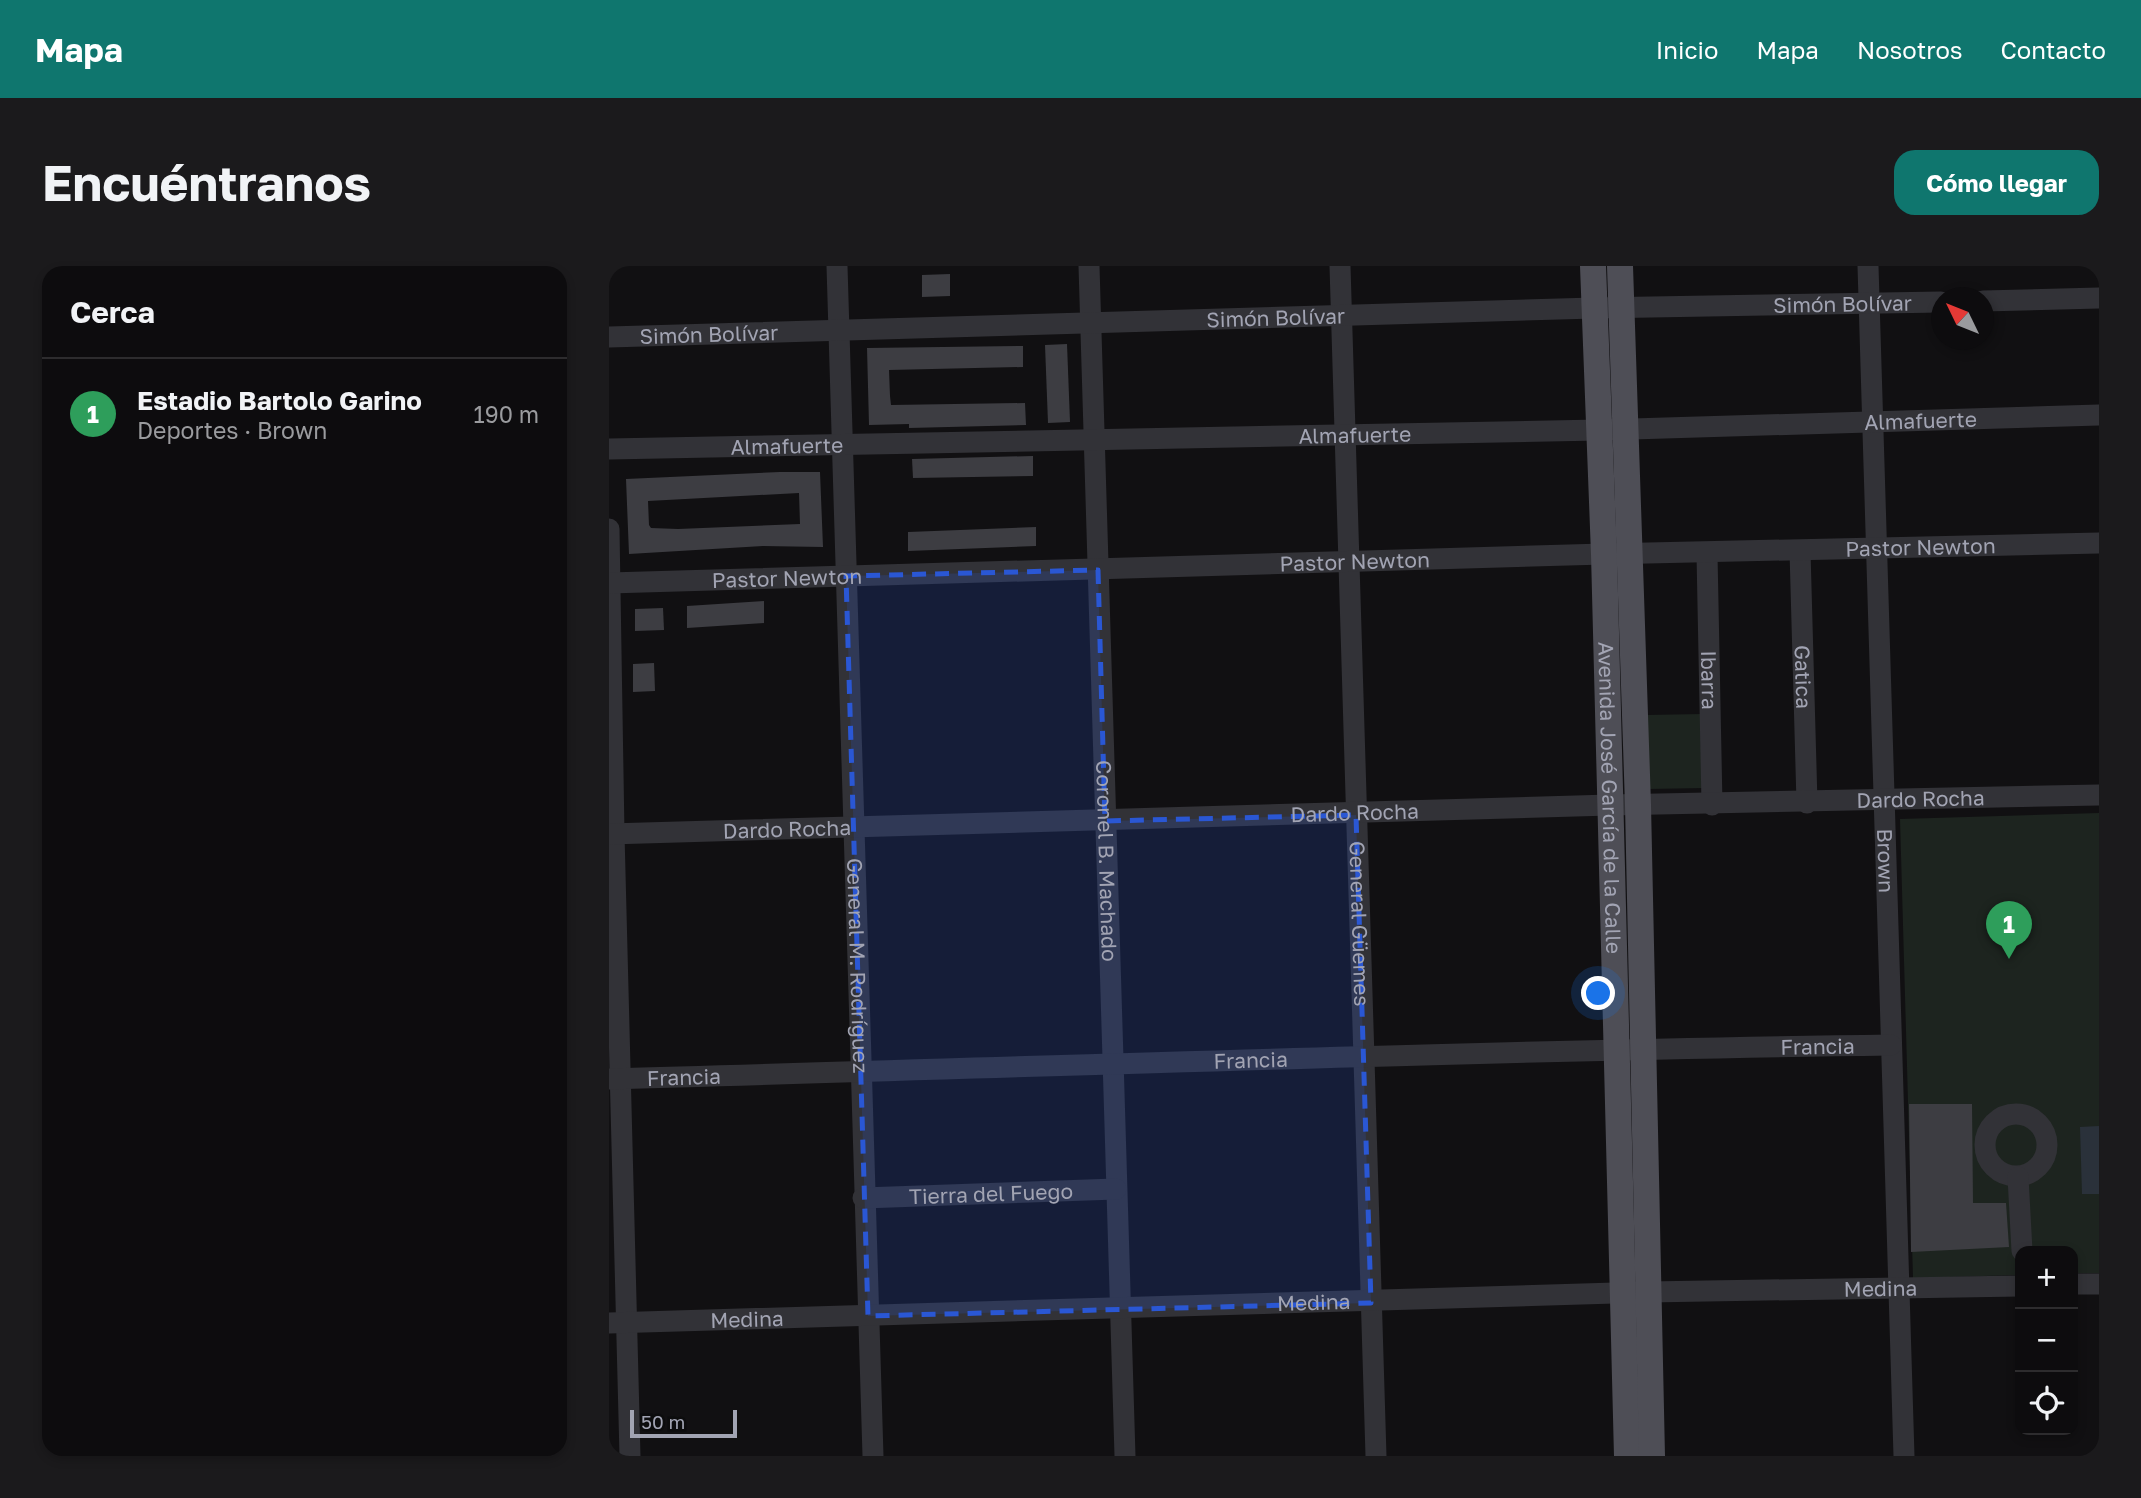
<!DOCTYPE html>
<html lang="es">
<meta charset="utf-8">
<style>
body{margin:0;font-family:"Golos Text",sans-serif;background:#1b1a1c;color:#f1f3f6}
.controls{position:absolute;right:21px;bottom:21px;display:grid;overflow:hidden;border-radius:14px;box-shadow:0 4px 10px #0003}
.controls button{width:63px;height:63px;display:grid;place-items:center;padding:0;border:0;border-bottom:2px solid #2d2c2e;background:#0d0c0e;color:#f1f3f6;font:35px sans-serif}
.compass{position:absolute;left:1322px;top:21px;width:63px;height:63px;border-radius:50%;background:#0d0c0e;box-shadow:0 4px 10px #0003;rotate:313deg}
.scale{position:absolute;left:21px;bottom:18px;width:107px;box-sizing:border-box;padding-left:7px;border:4px solid #a2a4b3;border-top:0;font-size:19px;line-height:24px;white-space:nowrap;color:#a2a4b3;-webkit-text-stroke:5px #0c0c0d;paint-order:stroke}
.you{position:absolute;left:990px;top:728px;width:24px;height:24px;margin:-18px;border:5px solid #fff;border-radius:50%;background:#1a73e8;box-shadow:0 0 0 10px #1a73e833}
.badge{display:grid;place-items:center;width:46px;height:46px;border-radius:50%;background:#0f766e;color:#fff;font-size:23px;font-weight:700}
.pin{position:absolute;translate:-50% -58px;filter:drop-shadow(0 2px 4px #0008)}
.pin::after{content:'';position:absolute;top:37px;width:24px;height:21px;background:inherit;clip-path:polygon(0 0,100% 0,50% 100%)}
.list{margin:0;padding:0;list-style:none}
h2{display:flex;justify-content:space-between;align-items:center;height:91px;margin:0;padding:0 28px;font-size:30px}
h2 small{font-size:23px;font-weight:400;color:#9a9b9e}
.list li{display:grid;grid-template-columns:46px 1fr auto;gap:21px;align-items:center;box-sizing:border-box;height:112px;padding:0 28px;border-top:2px solid #2d2c2e}
.list b{display:block;font-size:26px;white-space:nowrap}
.list p{margin:0;font-size:23px;white-space:nowrap;color:#9a9b9e}
.list em{font-size:23px;font-style:normal;color:#9a9b9e}
.icon{flex:none;width:38px;height:38px;fill:none;stroke:currentColor;stroke-width:2;stroke-linecap:round;stroke-linejoin:round}
.map{position:relative;flex:none;width:1490px;height:1190px;overflow:hidden;border-radius:21px}
header{display:flex;align-items:center;gap:42px;box-sizing:border-box;height:98px;padding:0 35px;background:#0f766e;color:#fff}
header strong{font-size:33px}
nav{display:flex;gap:38px;margin-inline-start:auto;font-size:24px}
.intro{display:flex;align-items:center;justify-content:space-between;box-sizing:border-box;height:168px;padding:0 42px}
h1{margin:0;font-size:49px}
.button{padding:18px 32px;border-radius:21px;background:#0f766e;color:#fff;font-size:24px;font-weight:700}
main{display:flex;gap:42px;padding:0 42px}
aside{flex:1;background:#0d0c0e;border-radius:21px;box-shadow:0 4px 10px #0003}
.map>svg:first-child{display:block}
</style>
<header>
<strong>Mapa</strong>
<nav><a>Inicio</a><a>Mapa</a><a>Nosotros</a><a>Contacto</a></nav>
</header>
<div class="intro"><h1>Encuéntranos</h1><a class="button">Cómo llegar</a></div>
<main>
<aside>
<h2>Cerca<small></small></h2>
<ul class="list">
<li><span class="badge" style="background:#2e9e5b">1</span><div><b>Estadio Bartolo Garino</b><p>Deportes · Brown</p></div><em>190 m</em></li>
</ul>
</aside>
<div class="map">
<svg width="1490" height="1190" viewBox="0 0 1490 1190">
<rect width="100%" height="100%" fill="#111012"/>
<g fill="#1d241f">
<polygon points="1094,448 1096,522 1039,523 1037,449"/>
<polygon points="1490,547 1490,1007 1464,1007 1464,985 1411,985 1411,1009 1304,1012 1291,553"/>
</g>
<polygon fill="#2a313a" points="1490,860 1490,928 1473,928 1471,861"/>
<g fill="#3d3d42" fill-rule="evenodd">
<polygon points="341,8 341,30 313,31 313,9"/>
<polygon points="458,78 461,156 439,157 436,79"/>
<polygon points="414,80 414,101 280,104 281,130 282,139 416,137 417,159 300,162 300,158 260,159 258,82"/>
<polygon points="424,190 424,210 304,212 303,193"/>
<path d="M171,206h40l3,75 -60,-1 -134,8 -3,-75zM190,227l1,31 -122,5 -27,-1 -2,-3 -1,-24z"/>
<polygon points="427,261 427,280 299,285 299,266"/>
<polygon points="155,335 155,357 78,362 78,340"/>
<polygon points="54,342 55,364 26,365 26,343"/>
<polygon points="45,397 46,425 24,426 24,398"/>
<polygon points="1300,838 1363,838 1364,937 1397,937 1400,981 1302,986"/>
</g>
<g fill="none" stroke-linecap="round" stroke-linejoin="round">
<g stroke="#323237" stroke-width="21">
<path id="s1" d="M228,0l36,1190"/>
<path id="s2" d="M480,0l36,1190"/>
<path id="s3" d="M731,0l36,1190"/>
<path id="s4" d="M1259,0l36,1190"/>
<polyline points="1374,35 1490,32"/>
<path id="s5" d="M0,71l985,-29 347,-6"/>
<path id="s6" d="M0,183l990,-19 500,-15"/>
<polyline points="0,263 5,568 21,1190"/>
<path id="s7" d="M1191,285l7,252"/>
<path id="s8" d="M1098,288l5,251"/>
<path id="s9" d="M0,317l995,-29 495,-11"/>
<path id="s10" d="M0,568l1001,-29 489,-10"/>
<path id="s11" d="M0,813c427,-12 855,-28 1282,-34"/>
<circle cx="1407" cy="879" r="31"/>
<polyline points="1409,911 1413,985"/>
<path id="s12" d="M254,932l253,-9"/>
<polyline points="1464,1018 1490,1018"/>
<path id="s13" d="M0,1057l1039,-31 372,-6"/>
</g>
<g stroke="#4e4e56" stroke-width="26">
<path id="s14" d="M984,0l11,288 23,902"/>
<polyline points="1011,0 1029,539 1043,1190"/>
</g>
</g>
<path fill="#2a57d4" fill-opacity="0.2" stroke="#2a57d4" stroke-width="5" stroke-dasharray="14 9" stroke-linejoin="round" d="M489,304l7,251 251,-6 15,488 -503,13 -22,-740z"/>
<g text-anchor="middle" dominant-baseline="central" stroke-width="7" stroke-linejoin="round" paint-order="stroke">
<g font-size="21" fill="#a2a4b3" stroke="#0c0c0d">
<text stroke="none"><textPath href="#s5" startOffset="1234">Simón Bolívar</textPath></text>
<text stroke="none"><textPath href="#s5" startOffset="667">Simón Bolívar</textPath></text>
<text stroke="none"><textPath href="#s5" startOffset="100">Simón Bolívar</textPath></text>
<text stroke="none"><textPath href="#s6" startOffset="1312">Almafuerte</textPath></text>
<text stroke="none"><textPath href="#s6" startOffset="746">Almafuerte</textPath></text>
<text stroke="none"><textPath href="#s6" startOffset="178">Almafuerte</textPath></text>
<text stroke="none"><textPath href="#s9" startOffset="1312">Pastor Newton</textPath></text>
<text stroke="none"><textPath href="#s9" startOffset="746">Pastor Newton</textPath></text>
<text stroke="none"><textPath href="#s9" startOffset="178">Pastor Newton</textPath></text>
<text stroke="none"><textPath href="#s7" startOffset="126">Gatica</textPath></text>
<text stroke="none"><textPath href="#s8" startOffset="126">Ibarra</textPath></text>
<text stroke="none"><textPath href="#s14" startOffset="532">Avenida José García de la Calle</textPath></text>
<text stroke="none"><textPath href="#s10" startOffset="1312">Dardo Rocha</textPath></text>
<text stroke="none"><textPath href="#s10" startOffset="746">Dardo Rocha</textPath></text>
<text stroke="none"><textPath href="#s10" startOffset="178">Dardo Rocha</textPath></text>
<text stroke="none"><textPath href="#s2" startOffset="595">Coronel B. Machado</textPath></text>
<text stroke="none"><textPath href="#s4" startOffset="595">Brown</textPath></text>
<text stroke="none"><textPath href="#s3" startOffset="658">General Güemes</textPath></text>
<text stroke="none"><textPath href="#s1" startOffset="700">General M. Rodríguez</textPath></text>
<text stroke="none"><textPath href="#s11" startOffset="1209">Francia</textPath></text>
<text stroke="none"><textPath href="#s11" startOffset="642">Francia</textPath></text>
<text stroke="none"><textPath href="#s11" startOffset="75">Francia</textPath></text>
<text stroke="none"><textPath href="#s12" startOffset="128">Tierra del Fuego</textPath></text>
<text stroke="none"><textPath href="#s13" startOffset="1272">Medina</textPath></text>
<text stroke="none"><textPath href="#s13" startOffset="705">Medina</textPath></text>
<text stroke="none"><textPath href="#s13" startOffset="138">Medina</textPath></text>
</g>
</g>
</svg>
<div class="controls">
<button>+</button>
<button>−</button>
<button><svg class="icon" aria-label="locate" viewBox="0 0 24 24"><circle cx="12" cy="12" r="6"/><path d="M12 2v4M12 18v4M2 12h4M18 12h4"/></svg></button>
</div>
<svg class="compass" viewBox="-18 -18 36 36"><path d="M0-13l5 13h-10z" fill="#e53935"/><path d="M0 13l5-13h-10z" fill="#9a9b9e"/></svg>
<div class="scale">50 m</div>
<div class="you"></div>
<div class="pin badge" style="left:1400px;top:693px;background:#2e9e5b">1</div>
</div>
</main>
